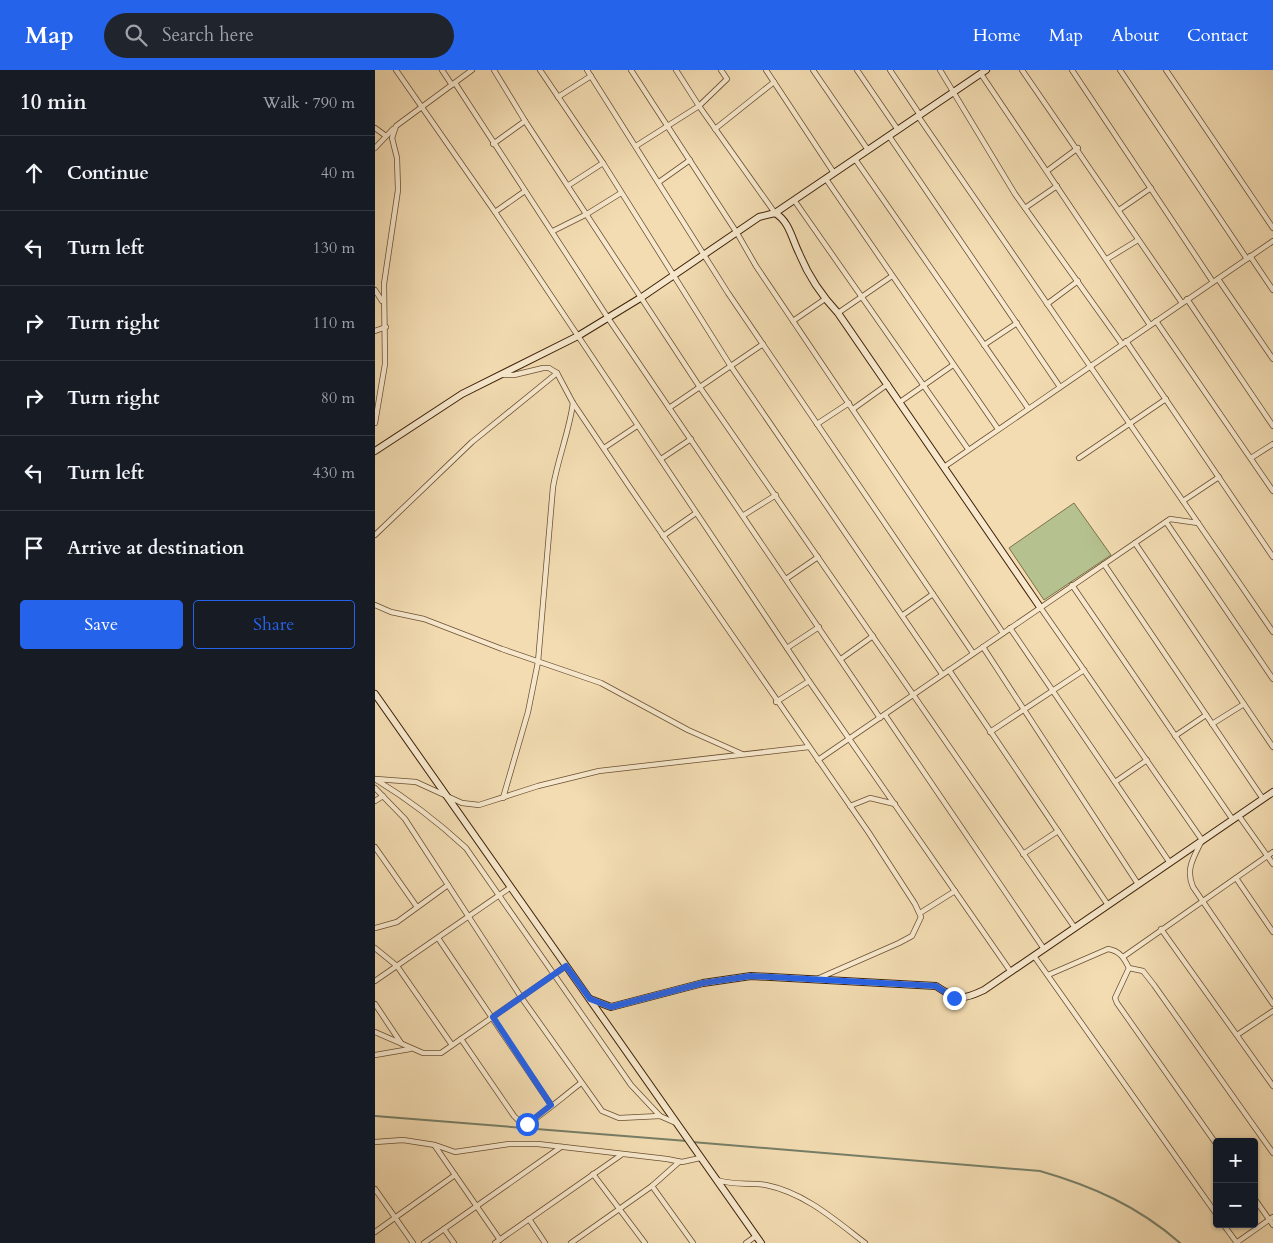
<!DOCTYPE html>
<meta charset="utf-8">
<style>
body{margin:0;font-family:Cardo,serif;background:#20242c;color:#f1f3f6}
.controls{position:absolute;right:15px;bottom:15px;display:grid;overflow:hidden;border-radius:5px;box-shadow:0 1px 4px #0004}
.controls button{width:45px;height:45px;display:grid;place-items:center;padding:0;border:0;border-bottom:1px solid #363941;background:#171b24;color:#f1f3f6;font:25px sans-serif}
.stop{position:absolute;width:15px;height:15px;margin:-11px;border:4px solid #2563eb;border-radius:50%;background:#fff}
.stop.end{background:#2563eb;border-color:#fff;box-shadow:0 1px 5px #0008}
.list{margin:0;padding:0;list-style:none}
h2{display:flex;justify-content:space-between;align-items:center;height:65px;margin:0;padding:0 20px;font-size:21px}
h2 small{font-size:16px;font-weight:400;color:#9ea1a6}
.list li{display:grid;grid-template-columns:32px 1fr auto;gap:15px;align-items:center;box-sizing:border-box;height:75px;padding:0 20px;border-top:1px solid #363941}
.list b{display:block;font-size:19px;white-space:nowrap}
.list em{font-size:16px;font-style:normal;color:#9ea1a6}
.actions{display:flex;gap:10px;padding:15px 20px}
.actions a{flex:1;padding:11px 0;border:1px solid #2563eb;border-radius:5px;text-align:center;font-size:18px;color:#2563eb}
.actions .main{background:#2563eb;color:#fff}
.icon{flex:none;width:28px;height:28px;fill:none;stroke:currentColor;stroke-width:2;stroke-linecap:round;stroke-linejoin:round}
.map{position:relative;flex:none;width:898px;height:1173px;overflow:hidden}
header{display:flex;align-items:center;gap:30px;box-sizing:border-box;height:70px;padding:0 25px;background:#2563eb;color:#fff}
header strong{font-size:24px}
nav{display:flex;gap:28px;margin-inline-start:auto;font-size:18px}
.search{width:350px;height:45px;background:#20242c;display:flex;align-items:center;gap:12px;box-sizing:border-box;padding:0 18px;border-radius:28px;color:#9ea1a6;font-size:19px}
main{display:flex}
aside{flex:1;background:#171b24}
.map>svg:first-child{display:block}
</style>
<header>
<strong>Map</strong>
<div class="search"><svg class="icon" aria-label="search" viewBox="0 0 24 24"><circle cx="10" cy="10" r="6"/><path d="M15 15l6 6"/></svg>Search here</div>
<nav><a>Home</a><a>Map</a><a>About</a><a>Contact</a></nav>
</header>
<main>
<aside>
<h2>10 min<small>Walk · 790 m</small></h2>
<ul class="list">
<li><svg class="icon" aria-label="ahead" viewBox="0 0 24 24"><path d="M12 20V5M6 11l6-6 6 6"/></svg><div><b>Continue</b></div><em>40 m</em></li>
<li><svg class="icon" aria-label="left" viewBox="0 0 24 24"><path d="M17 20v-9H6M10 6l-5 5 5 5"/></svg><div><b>Turn left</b></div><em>130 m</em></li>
<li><svg class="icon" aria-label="right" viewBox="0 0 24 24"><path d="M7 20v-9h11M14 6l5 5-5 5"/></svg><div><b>Turn right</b></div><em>110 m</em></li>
<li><svg class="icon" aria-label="right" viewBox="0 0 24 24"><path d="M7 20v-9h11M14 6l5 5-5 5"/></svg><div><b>Turn right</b></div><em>80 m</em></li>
<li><svg class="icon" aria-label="left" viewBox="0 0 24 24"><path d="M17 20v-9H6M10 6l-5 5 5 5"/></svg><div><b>Turn left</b></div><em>430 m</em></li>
<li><svg class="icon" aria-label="arrive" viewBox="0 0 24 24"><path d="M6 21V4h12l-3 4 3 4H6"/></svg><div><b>Arrive at destination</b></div></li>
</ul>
<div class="actions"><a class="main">Save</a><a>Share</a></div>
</aside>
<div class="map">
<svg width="898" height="1173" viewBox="0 0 898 1173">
<rect width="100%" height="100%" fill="#f3dcb2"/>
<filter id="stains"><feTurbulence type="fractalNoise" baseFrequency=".004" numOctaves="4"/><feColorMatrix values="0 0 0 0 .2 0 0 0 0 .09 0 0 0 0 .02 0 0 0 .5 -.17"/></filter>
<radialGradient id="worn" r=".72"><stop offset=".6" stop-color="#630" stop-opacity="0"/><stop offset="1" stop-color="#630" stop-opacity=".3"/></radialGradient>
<polygon fill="#b5c290" stroke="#7a724c" points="699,433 736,485 669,530 634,478"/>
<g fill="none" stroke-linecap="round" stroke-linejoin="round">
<g stroke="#777e67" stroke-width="2">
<polyline points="0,1046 312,1071"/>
<path d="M317,1072l348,29c52,15 98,35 140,72"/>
</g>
<g stroke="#6b5032" stroke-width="6">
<g id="street">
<polyline points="21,0 120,142 434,611 636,902"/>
<polyline points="67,0 77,15"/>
<polyline points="119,0 150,51 324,316 700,858"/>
<polyline points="165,0 228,93 355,295 567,604"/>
<polyline points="212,0 353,223 598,583"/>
<polyline points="256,0 362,163 381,196 628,563"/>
<polyline points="346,0 352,9 324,36 400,143"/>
<polyline points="391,0 459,103"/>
<polyline points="438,0 493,80"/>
<polyline points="482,0 523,60"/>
<polyline points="515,0 545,45"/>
<polyline points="565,0 640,124 747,274"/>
<polyline points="647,0 807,233"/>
<polyline points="697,0 838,212"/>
<polyline points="745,0 872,189"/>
<polyline points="791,0 898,158"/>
<polyline points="606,4 775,255"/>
<polyline points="80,13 233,248 505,648"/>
<polyline points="183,27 216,6"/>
<polyline points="543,46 898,562"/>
<polyline points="0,58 11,66"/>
<polyline points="340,59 399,12"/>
<polyline points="514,66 685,317"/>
<polyline points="118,74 150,51"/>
<polyline points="261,76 324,36 301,0"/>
<polyline points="0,78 18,59"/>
<polyline points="480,89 653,338"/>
<polyline points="672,101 703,78"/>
<polyline points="451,109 623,359"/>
<polyline points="284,112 315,90"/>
<polyline points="194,115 228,93"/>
<polyline points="419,130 593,379"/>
<polyline points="650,138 682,116"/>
<polyline points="744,140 776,118"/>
<polyline points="120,142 150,121"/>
<polyline points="178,161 212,144 246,123"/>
<polyline points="875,186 898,220"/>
<polyline points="732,189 763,170"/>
<polyline points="843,209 898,289"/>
<polyline points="0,220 7,231"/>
<polyline points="812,229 898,356"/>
<polyline points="672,234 703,211"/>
<polyline points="463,243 517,206"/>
<polyline points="418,251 450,229"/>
<polyline points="781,251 898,421"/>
<polyline points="0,261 11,257"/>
<polyline points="751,271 898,487"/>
<polyline points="609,275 642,253"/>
<polyline points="128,305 139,305 168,298 174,298 182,303 198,333 256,419 494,763 540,834 546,847 537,866 524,873 442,909"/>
<polyline points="525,332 578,295"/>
<polyline points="294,338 388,274"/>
<polyline points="478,339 513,314"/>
<polyline points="0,353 10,294 9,214 23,120 22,88 17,68 21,56 97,0"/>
<polyline points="442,354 474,333"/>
<polyline points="229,378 262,356"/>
<polyline points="704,388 791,329"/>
<polyline points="876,388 898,374"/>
<polyline points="286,389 316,369"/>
<polyline points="569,397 898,171"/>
<polyline points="808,431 844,407"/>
<polyline points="369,445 401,425"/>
<polyline points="791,452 898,609"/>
<polyline points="0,465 97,372 182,303"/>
<polyline points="288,466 321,443"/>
<polyline points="760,473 898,677"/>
<polyline points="729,494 888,729"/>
<polyline points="411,509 443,487"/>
<polyline points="697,515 858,750"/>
<polyline points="0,535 16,542 49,549 127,579 226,613 313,660 367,684"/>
<path d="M665,537l162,233c-8,17 -17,29 -9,47l80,117"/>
<polyline points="528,545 558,524"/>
<polyline points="635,558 795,793"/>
<polyline points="608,577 763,814"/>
<polyline points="412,578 444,557"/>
<polyline points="466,589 498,566"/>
<polyline points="574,600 733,835"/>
<polyline points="401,632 434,611"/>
<polyline points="510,645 669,879"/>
<polyline points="837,654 869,634"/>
<polyline points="615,662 709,600"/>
<polyline points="800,666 831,645"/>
<polyline points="443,690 795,449 823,453"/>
<path d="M0,709c33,20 63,43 91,69l165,237 29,31 16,7"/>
<polyline points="1,709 41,712 87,733 104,735 163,716 224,701 434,677"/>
<polyline points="740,712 772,690"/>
<polyline points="0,718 30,749 146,927 227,1041 244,1048 285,1046"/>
<path d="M128,728l25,-86 10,-50 15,-175c5,-29 16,-55 20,-84"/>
<polyline points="0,731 8,726"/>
<polyline points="475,736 495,728 520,734"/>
<polyline points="864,746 898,794"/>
<polyline points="0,777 42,837"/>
<polyline points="648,784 683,761"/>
<polyline points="861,808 898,862"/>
<polyline points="545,843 580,821"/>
<polyline points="0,858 22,852 73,815"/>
<polyline points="786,859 898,1016"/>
<polyline points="63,868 176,1035"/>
<polyline points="0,878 22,896 77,975"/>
<polyline points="659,886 842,1145"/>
<polyline points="748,887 898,782"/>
<polyline points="754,898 768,901 779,915 898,1083"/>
<path d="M673,905l60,-26c12,2 16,9 21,19l-14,30 2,5 100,142"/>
<polyline points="0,911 136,817"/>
<polyline points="0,934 26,973"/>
<polyline points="0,962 48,983 66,983 191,896"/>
<polyline points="862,965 898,941"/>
<path d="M86,969l53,77c4,4 8,9 13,8 4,0 47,-36 54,-41"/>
<polyline points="0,985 35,979"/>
<polyline points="0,1072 28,1070 60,1075 80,1082 134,1074 163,1074 292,1089 307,1092 325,1088"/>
<polyline points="60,1076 125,1170"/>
<polyline points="218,1104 270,1173"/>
<path d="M342,1110c19,6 32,2 49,5 39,8 69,35 99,58"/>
<polyline points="277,1116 318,1173"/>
<polyline points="0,1119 38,1173"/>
<polyline points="879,1128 898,1155"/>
<polyline points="154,1149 170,1173"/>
<polyline points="848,1154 862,1173"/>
<polyline points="69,1159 79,1173"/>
<polyline points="0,1162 80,1105"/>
<polyline points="49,1173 186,1077"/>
<polyline points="120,1173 246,1085"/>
<polyline points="196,1173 277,1116 304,1092"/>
<polyline points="371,1173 381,1166"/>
<polyline points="861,1173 898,1147"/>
</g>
</g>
<g stroke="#3e2208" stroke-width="8">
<g id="secondary">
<polyline points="400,143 611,0"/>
<path d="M0,381l87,-57 116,-58 64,-39 117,-80 16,-4c14,8 17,26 24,40 9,22 23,43 39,60l202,294"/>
<polyline points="0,624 386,1173"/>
<path d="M215,929l21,8 92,-24 48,-7 185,10c21,14 25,15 48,4l289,-198"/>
</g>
</g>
<use href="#street" stroke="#f7e8cd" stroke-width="4.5"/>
<use href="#secondary" stroke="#f7e8cd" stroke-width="6"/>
</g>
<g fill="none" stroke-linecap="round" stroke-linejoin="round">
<polyline stroke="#2563eb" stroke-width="6" points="152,1054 176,1035 118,947 191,896 215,929 236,937 328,913 376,906 561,916 579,928"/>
</g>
<rect width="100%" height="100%" filter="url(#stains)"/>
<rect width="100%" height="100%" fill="url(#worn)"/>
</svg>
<div class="controls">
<button>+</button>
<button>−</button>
</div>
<div class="stop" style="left:152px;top:1054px"></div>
<div class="stop end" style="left:579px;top:928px"></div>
</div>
</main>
